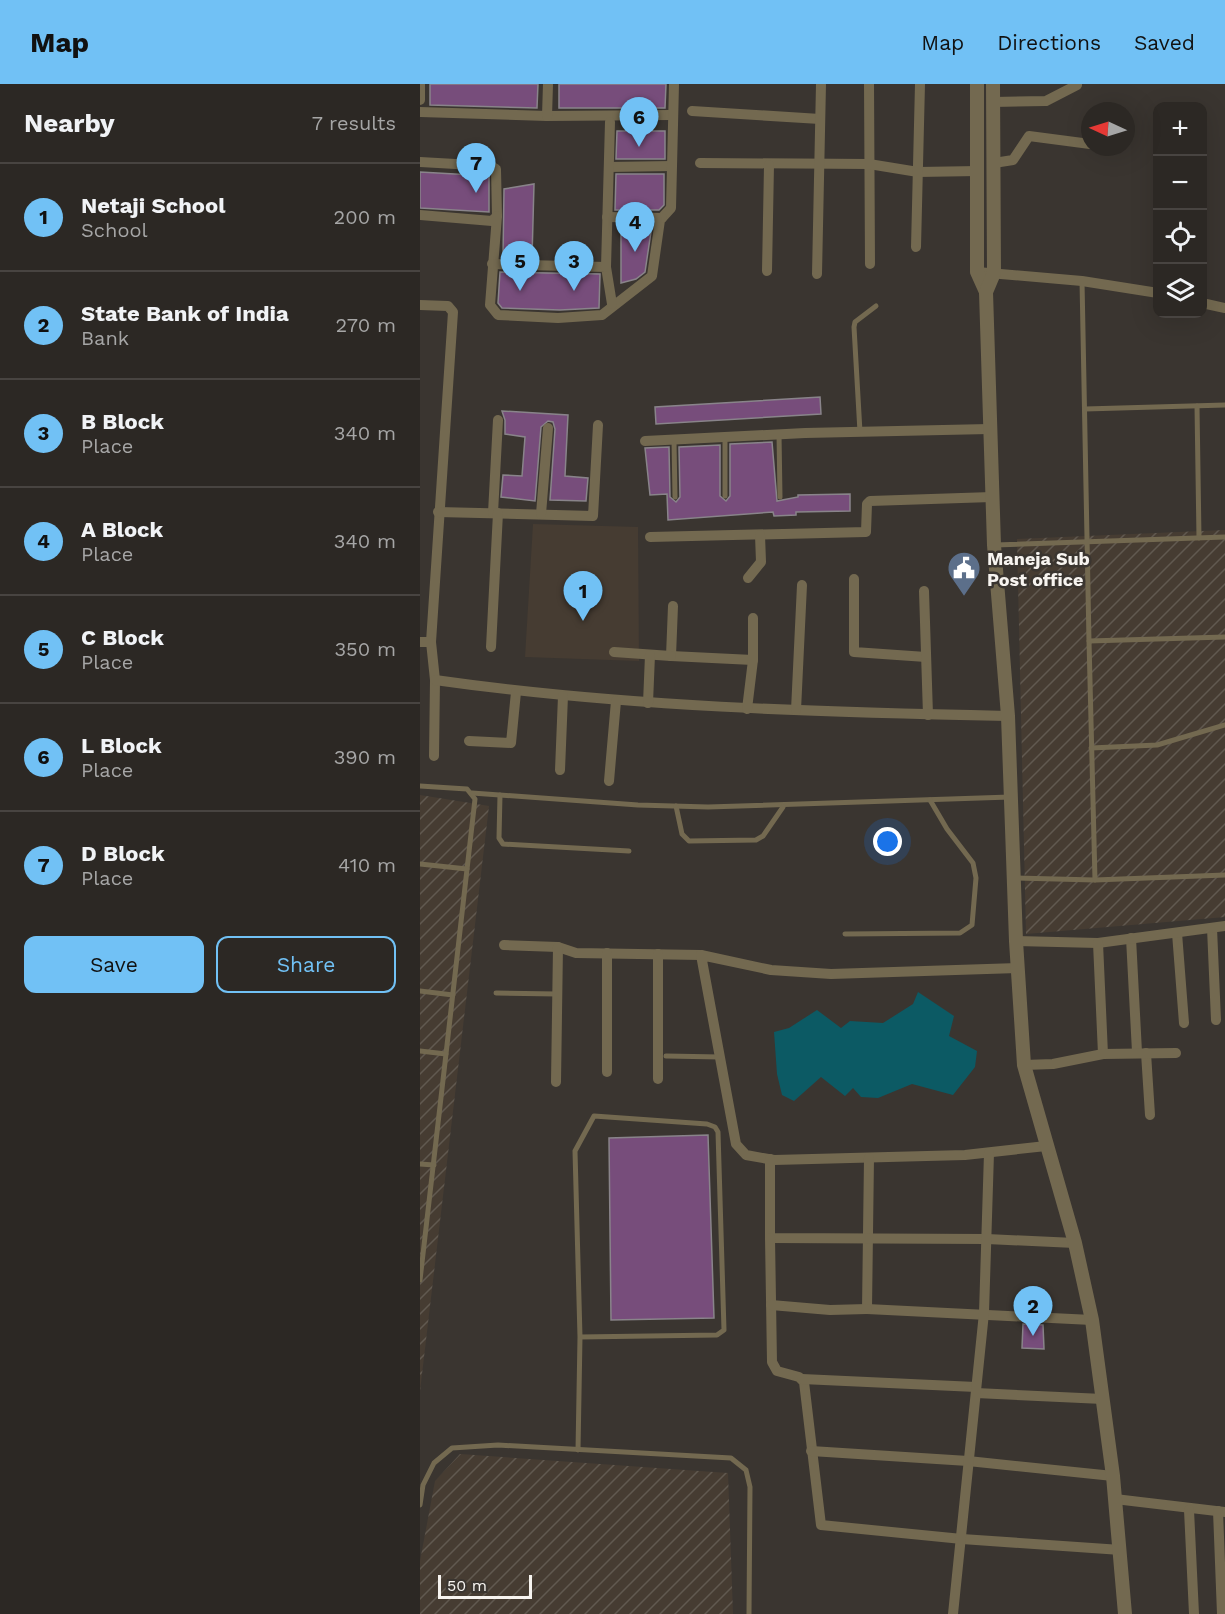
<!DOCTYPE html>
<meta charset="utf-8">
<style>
body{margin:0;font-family:"Work Sans",sans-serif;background:#34302c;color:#f1f3f6}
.controls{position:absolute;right:18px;top:18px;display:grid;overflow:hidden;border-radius:12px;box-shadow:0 6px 24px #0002}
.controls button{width:54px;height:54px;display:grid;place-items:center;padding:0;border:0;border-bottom:2px solid #484441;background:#2c2824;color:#f1f3f6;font:30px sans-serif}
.compass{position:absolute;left:661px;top:18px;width:54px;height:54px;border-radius:50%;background:#2c2824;box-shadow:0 6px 24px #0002;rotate:274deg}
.scale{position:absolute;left:18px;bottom:15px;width:94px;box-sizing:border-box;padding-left:6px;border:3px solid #f7f4f0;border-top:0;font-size:16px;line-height:21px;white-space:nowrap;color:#f7f4f0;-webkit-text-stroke:4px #3a3530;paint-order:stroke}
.you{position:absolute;left:468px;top:758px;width:21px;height:21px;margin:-15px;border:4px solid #fff;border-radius:50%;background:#1a73e8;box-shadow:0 0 0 9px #1a73e833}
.badge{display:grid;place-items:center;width:39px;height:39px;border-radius:50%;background:#71c1f5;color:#111;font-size:20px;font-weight:700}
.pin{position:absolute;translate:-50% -50px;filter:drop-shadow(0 2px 3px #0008)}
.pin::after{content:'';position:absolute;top:32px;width:21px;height:18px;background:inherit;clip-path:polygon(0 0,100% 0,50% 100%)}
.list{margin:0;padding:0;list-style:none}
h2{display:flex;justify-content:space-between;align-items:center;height:78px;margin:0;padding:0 24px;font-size:26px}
h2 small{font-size:20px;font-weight:400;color:#a6a6a6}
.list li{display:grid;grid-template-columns:39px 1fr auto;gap:18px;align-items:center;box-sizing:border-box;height:108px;padding:0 24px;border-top:2px solid #484441}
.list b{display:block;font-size:22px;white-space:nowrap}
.list p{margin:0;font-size:20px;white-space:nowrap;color:#a6a6a6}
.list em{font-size:20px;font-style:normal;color:#a6a6a6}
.actions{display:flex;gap:12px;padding:18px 24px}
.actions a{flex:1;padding:14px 0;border:2px solid #71c1f5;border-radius:12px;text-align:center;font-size:21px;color:#71c1f5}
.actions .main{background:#71c1f5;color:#111}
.icon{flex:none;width:33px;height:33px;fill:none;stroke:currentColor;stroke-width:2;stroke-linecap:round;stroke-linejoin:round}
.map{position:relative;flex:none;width:805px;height:1530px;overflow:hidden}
header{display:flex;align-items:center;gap:36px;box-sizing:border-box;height:84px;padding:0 30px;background:#71c1f5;color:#111}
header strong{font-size:28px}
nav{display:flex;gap:33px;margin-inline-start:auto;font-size:21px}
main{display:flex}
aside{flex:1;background:#2c2824}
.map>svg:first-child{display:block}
</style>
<header>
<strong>Map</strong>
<nav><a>Map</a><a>Directions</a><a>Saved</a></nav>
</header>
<main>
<aside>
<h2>Nearby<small>7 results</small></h2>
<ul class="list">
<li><span class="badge">1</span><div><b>Netaji School</b><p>School</p></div><em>200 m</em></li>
<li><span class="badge">2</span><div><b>State Bank of India</b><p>Bank</p></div><em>270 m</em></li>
<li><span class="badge">3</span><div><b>B Block</b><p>Place</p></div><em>340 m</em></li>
<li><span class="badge">4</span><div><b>A Block</b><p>Place</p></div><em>340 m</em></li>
<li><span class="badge">5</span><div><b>C Block</b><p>Place</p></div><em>350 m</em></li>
<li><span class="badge">6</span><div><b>L Block</b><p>Place</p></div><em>390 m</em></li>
<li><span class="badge">7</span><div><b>D Block</b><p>Place</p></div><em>410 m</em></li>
</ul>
<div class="actions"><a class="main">Save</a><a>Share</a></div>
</aside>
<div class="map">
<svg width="805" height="1530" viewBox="0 0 805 1530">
<defs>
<pattern id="industrial-furrows" width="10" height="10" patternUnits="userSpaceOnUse" patternTransform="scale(1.5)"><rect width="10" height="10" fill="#463c32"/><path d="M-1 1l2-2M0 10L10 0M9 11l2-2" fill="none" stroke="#615950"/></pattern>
</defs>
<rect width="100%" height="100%" fill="#3a3530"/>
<polygon fill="#463c32" points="113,440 218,443 219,577 105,573"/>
<g fill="url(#industrial-furrows)">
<polygon points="805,446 805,833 606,850 597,455"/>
<polygon points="0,711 69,722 0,1307"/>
<polygon points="40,1370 308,1389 313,1530 0,1530 0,1477 15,1397"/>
</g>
<polygon fill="#0c5a64" points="498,908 534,932 529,952 557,967 555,983 533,1011 492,1000 458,1014 441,1013 433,1004 425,1012 401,993 374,1017 362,1011 357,990 354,948 369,944 397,926 421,944 430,937 463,939 493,920"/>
<g fill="#774d7b" stroke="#89848a" stroke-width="1.5">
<polygon points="10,0 118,0 117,24 10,21"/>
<polygon points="139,0 246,0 245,24 139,24"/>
<polygon points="197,47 245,47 245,75 196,75"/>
<polygon points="0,88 69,92 69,128 0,124"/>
<polygon points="196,90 244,90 244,121 239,126 195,126"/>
<polygon points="114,100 112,174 83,173 84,105"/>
<polygon points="201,141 232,141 225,188 216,195 201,199"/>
<polygon points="80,188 180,190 179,224 140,226 82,224 78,219"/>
<polygon points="400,313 401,330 236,340 235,323"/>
<polygon points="82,327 148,331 145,392 168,394 166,417 130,416 135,345 133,338 128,337 121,343 115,417 81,413 83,391 102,392 105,353 85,350 85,336"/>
<polygon points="352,358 357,417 378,413 378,411 430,410 430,427 376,428 376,431 354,432 353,428 248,436 247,410 230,411 225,364 249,363 250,413 256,418 260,413 259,363 300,361 300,412 306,417 310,412 310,360"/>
<polygon points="288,1051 294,1234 191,1236 189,1054"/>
<polygon points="603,1240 623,1241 624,1265 602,1264"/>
</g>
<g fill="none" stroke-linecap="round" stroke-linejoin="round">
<g stroke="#736950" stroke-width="5">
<polyline points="662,197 669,557"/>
<polyline points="777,322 779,454"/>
<polyline points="665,325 805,321"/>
<polyline points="440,348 434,243 435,238 456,222"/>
<polyline points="359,350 360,413"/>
<polyline points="305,354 305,412"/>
<polyline points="254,357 255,413"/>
<polyline points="575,461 805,453"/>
<polyline points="671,664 737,661 805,641"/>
<polyline points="0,702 47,705 55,715 26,970"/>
<polyline points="52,709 218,721 288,723 590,713"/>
<polyline points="80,711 79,754 83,760 209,767"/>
<polyline points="256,722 262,750 269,757 336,756 343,752 363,723"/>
<polyline points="0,780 47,785"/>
<polyline points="595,794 675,796 805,791"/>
<polyline points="675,796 669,557 805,553"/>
<polyline points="425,850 540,849 552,841 556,794 553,779 527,745 510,716"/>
<polyline points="0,907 33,911"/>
<polyline points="76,909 137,910"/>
<polyline points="0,967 26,970 0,1196"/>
<polyline points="246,972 300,973"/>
<polyline points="0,1080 14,1081"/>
<polyline points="158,1366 160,1253 155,1067 174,1032 287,1040 295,1043 298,1048 304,1246 297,1251 160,1253"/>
<polyline points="0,1421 3,1401 14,1379 32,1364 78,1361 311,1374 326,1386 330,1403 329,1530"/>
</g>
<g stroke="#736950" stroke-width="10">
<polyline points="449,0 450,180"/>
<polyline points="0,16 0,0"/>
<polyline points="573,18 626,17 657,1"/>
<polyline points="272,27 400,35"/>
<polyline points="0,28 127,32 251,31"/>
<polyline points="127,32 128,0"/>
<polyline points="0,78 71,82 76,85 77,132"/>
<polyline points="280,79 449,80 498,88 558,87"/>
<polyline points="574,79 593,76 609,52 670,60"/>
<polyline points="189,83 251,82"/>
<polyline points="0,131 72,137 77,132 70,221 78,231 138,234 182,231 232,192 240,136 251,124 254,0"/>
<polyline points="187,133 242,134"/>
<polyline points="496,163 500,0"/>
<polyline points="72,180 186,183 192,220"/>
<polyline points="186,183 190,38"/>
<polyline points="347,187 349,81"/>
<polyline points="557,188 662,197 738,209"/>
<polyline points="397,190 401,0"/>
<polyline points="782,219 805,224"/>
<polyline points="0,221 28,222 33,228 11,558"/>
<polyline points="225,357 385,349 569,345"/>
<polyline points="18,428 173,432 178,341"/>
<polyline points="73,429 78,336"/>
<polyline points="121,430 128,344"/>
<polyline points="230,453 446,448 447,420 450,417 572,413"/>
<polyline points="328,494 341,478 340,451"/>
<polyline points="434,495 434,568 506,573"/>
<polyline points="504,507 508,631"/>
<polyline points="253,522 251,572 333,576"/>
<polyline points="0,558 11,558 15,596 14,672"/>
<polyline points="71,563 78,429"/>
<polyline points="194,568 251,572"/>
<path d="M15,596c190,27 381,32 573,36"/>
<polyline points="228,619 230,571"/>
<polyline points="327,625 333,576 333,534"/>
<polyline points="376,626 382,501"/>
<polyline points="49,657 91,659 96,608"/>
<polyline points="140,686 143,612"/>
<polyline points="189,697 196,617"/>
<polyline points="792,844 796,936"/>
<polyline points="757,849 764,939"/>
<polyline points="711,854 717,968"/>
<polyline points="596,857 678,859 805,842"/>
<polyline points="678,859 683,970"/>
<polyline points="84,861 138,863 156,869 281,871"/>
<polyline points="238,870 238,995"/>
<polyline points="599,884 411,890 351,886 281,871 316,1060 326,1071 354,1076 545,1071 626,1062"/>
<polyline points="726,969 730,1031"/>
<polyline points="604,981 633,980 683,970 756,969"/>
<polyline points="187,988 187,869"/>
<polyline points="136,998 138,863"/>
<polyline points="449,1074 447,1225 672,1236"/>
<polyline points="350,1075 350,1154 567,1155 655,1159"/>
<polyline points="350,1154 352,1278 357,1287 379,1293 384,1298 401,1441 542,1455 701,1466"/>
<polyline points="351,1221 410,1226 447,1225"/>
<polyline points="382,1295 556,1303"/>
<polyline points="556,1309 683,1315"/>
<polyline points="391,1367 548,1377 693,1392"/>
<polyline points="695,1415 805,1428"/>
<polyline points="769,1426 774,1530"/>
<polyline points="798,1427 802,1530"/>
<polyline points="533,1530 564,1229 569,1069"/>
</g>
<g stroke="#736950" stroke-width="14">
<polyline points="557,0 557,188 566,208"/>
<polyline points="573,0 574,189 566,208 574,461 588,632 596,857 604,981 655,1159 672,1236 693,1392 705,1530"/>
</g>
</g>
<defs>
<g id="civic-pin" transform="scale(1.725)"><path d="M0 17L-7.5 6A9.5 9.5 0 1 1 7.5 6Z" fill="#5c6f8a" stroke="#3a3530"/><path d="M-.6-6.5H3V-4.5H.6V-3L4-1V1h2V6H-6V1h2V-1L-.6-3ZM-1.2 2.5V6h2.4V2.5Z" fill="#fff"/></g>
</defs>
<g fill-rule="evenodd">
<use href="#civic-pin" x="544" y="484"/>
</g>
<g text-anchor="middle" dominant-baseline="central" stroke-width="5" stroke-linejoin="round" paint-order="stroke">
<g font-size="18" font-weight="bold" fill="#f7f4f0" stroke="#3a3530" text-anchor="start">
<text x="567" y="474">Maneja Sub<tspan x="567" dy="21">Post office</tspan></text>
</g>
</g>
</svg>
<div class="controls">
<button>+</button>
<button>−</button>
<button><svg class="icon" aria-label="locate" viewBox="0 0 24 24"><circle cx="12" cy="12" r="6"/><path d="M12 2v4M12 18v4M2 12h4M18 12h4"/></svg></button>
<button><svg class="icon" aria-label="layers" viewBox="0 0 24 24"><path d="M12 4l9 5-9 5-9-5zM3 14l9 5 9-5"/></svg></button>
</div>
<svg class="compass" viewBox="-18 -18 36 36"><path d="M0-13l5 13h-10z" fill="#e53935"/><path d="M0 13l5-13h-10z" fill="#a6a6a6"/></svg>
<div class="scale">50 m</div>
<div class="you"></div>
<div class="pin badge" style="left:163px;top:537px">1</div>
<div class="pin badge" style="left:613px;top:1252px">2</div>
<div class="pin badge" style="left:154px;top:207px">3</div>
<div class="pin badge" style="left:215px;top:168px">4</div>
<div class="pin badge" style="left:100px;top:207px">5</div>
<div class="pin badge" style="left:219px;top:63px">6</div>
<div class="pin badge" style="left:56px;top:109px">7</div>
</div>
</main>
